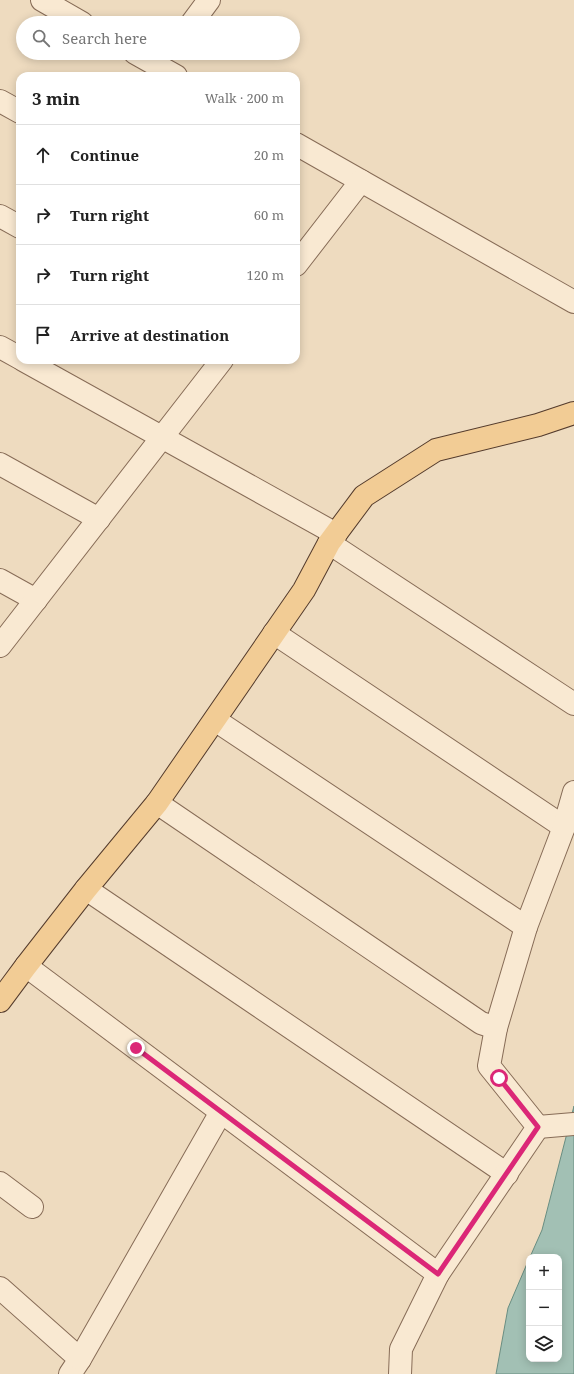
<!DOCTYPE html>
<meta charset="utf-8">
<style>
body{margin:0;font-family:"Noto Serif",serif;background:#f6f6f6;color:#222}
.controls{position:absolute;right:12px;bottom:12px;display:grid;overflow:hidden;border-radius:8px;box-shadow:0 2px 10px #0003}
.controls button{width:36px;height:36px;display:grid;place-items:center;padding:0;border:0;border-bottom:1px solid #e0e0e0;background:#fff;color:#222;font:20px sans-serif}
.stop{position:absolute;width:12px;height:12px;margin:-9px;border:3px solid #db2777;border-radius:50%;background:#fff}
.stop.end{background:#db2777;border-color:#fff;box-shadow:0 1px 4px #0008}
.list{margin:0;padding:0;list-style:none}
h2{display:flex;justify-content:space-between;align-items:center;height:52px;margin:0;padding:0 16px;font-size:17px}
h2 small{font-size:13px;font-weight:400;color:#767676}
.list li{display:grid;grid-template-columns:26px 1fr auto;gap:12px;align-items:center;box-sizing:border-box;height:60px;padding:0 16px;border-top:1px solid #e0e0e0}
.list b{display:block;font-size:15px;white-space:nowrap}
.list em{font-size:13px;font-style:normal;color:#767676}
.icon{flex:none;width:22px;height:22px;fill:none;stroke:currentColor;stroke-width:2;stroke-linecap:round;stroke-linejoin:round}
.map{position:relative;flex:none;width:574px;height:1374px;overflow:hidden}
.search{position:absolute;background:#fff;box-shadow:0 2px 10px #0003;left:16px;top:16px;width:284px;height:44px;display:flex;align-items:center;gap:10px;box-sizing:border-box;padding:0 14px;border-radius:22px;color:#767676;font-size:15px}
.panel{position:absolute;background:#fff;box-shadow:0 2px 10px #0003;left:16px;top:72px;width:284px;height:292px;border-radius:12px}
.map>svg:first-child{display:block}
</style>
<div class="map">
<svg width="574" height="1374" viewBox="0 0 574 1374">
<rect width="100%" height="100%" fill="#eedbbf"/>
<polygon fill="#a2c0b4" stroke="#698d81" points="574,1106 574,1374 496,1374 508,1308 529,1259 529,1359 559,1359 559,1257 530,1257 542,1230"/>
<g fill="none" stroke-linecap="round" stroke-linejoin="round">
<g stroke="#876c57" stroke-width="24">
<g id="minor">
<polyline points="42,0 82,23"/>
<polyline points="192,23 209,0"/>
<polyline points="135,53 176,76"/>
<polyline points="0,101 20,112"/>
<polyline points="296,144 574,302"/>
<polyline points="0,216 20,227"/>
<polyline points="296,265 361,181"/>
<polyline points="0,347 20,358"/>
<polyline points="23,360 336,534"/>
<polyline points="0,464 99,519"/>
<polyline points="329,543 574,704"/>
<polyline points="0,580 36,600"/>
<polyline points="274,633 564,827"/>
<polyline points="0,646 222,360"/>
<polyline points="215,720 526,927"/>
<polyline points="157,803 481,1023 496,1028"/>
<polyline points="86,889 507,1174"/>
<polyline points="26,966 438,1274 538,1127 489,1066 496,1028 526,927 564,827 574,792"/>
<polyline points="538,1127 574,1124"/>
<polyline points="0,1183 32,1207"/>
<polyline points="0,1288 80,1359 70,1374"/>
<polyline points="80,1359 221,1112"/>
<polyline points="400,1374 401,1349 438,1274"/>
</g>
</g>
<g stroke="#543b2c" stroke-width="24">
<polyline id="major" points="0,1001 26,966 86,889 157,803 304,590 329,543 364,496 436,450 538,425 574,413"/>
</g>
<use href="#minor" stroke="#f9e9d2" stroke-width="22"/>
<use href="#major" stroke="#f2cc95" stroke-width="22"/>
</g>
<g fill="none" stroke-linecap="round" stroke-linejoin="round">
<polyline stroke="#db2777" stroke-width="5" points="136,1048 438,1274 538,1127 499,1078"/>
</g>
</svg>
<div class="controls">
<button>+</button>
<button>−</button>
<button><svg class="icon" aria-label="layers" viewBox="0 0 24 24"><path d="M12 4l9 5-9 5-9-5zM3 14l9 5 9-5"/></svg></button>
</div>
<div class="stop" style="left:499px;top:1078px"></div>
<div class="stop end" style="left:136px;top:1048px"></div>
<div class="search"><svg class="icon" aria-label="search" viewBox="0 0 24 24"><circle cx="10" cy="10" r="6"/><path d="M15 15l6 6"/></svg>Search here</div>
<section class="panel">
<h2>3 min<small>Walk · 200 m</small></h2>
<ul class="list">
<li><svg class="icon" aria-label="ahead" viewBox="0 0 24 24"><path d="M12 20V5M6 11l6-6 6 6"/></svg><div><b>Continue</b></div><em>20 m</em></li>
<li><svg class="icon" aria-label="right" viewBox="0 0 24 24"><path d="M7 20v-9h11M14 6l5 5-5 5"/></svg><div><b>Turn right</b></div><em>60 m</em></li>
<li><svg class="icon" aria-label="right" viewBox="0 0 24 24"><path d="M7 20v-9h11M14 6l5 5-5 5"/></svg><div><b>Turn right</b></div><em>120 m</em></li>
<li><svg class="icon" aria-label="arrive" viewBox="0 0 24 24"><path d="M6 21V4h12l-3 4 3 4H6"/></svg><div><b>Arrive at destination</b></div></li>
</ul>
</section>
</div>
